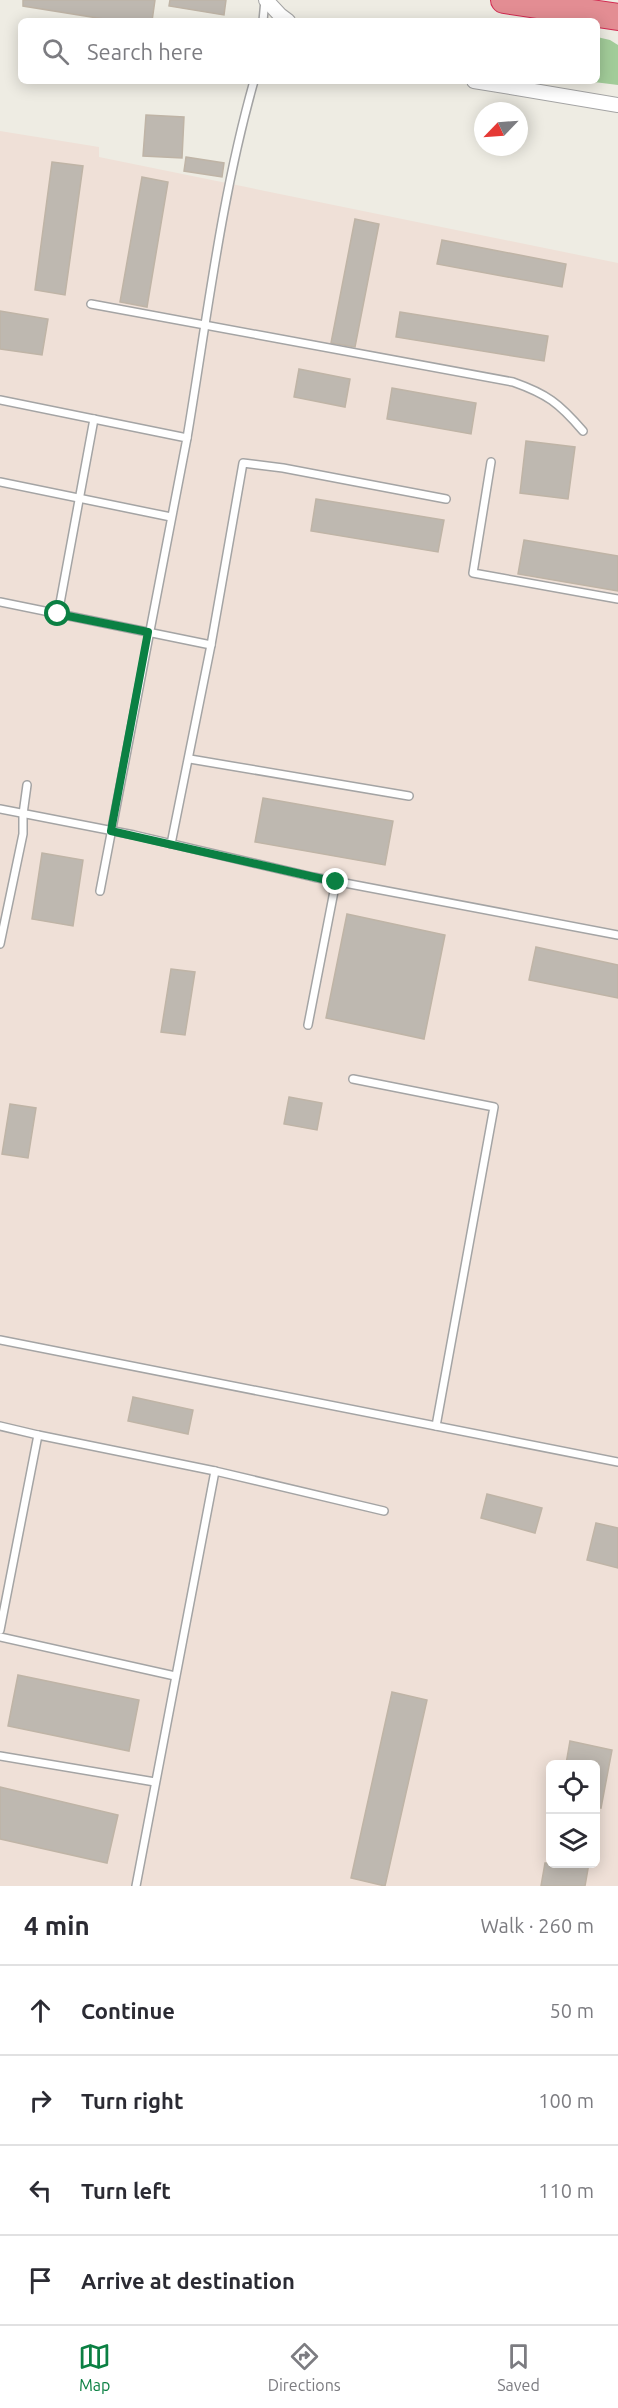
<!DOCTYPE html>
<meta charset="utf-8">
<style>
body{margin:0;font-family:Ubuntu,sans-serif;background:#f7f7f7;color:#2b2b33}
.controls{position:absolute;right:18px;bottom:18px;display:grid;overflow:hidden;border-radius:9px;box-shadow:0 3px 15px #0003}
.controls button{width:54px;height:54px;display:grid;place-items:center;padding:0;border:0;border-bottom:2px solid #e1e1e2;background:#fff;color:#2b2b33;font:30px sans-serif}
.compass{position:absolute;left:474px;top:102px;width:54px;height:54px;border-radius:50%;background:#fff;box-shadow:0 3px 15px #0003;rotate:245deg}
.stop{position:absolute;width:18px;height:18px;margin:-14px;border:4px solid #0b8043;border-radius:50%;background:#fff}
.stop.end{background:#0b8043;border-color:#fff;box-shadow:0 2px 6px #0008}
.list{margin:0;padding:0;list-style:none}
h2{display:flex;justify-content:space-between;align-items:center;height:78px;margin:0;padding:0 24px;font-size:26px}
h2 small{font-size:20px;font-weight:400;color:#7c7c81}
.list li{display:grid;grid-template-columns:39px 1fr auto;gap:18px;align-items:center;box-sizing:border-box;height:90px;padding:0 24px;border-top:2px solid #e1e1e2}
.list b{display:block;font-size:22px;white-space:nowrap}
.list em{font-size:20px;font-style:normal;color:#7c7c81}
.icon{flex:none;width:33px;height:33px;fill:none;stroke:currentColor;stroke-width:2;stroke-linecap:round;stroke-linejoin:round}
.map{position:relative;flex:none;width:618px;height:1886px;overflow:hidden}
.search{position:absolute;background:#fff;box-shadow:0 3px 15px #0003;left:18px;right:18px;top:18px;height:66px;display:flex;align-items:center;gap:15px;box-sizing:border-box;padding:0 21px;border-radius:9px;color:#7c7c81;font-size:22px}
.sheet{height:438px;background:#fff}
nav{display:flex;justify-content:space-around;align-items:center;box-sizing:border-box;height:84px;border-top:2px solid #e1e1e2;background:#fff;font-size:16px;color:#7c7c81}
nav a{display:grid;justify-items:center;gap:3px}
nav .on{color:#0b8043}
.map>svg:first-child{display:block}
</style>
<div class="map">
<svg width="618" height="1886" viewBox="0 0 618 1886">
<rect width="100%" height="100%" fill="#eeece3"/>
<path fill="#efe0d7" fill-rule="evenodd" d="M0,131l99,16v10l519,106v1623h-618zM550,1764h46v100h-46z"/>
<polygon fill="#a2cc99" points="597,37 610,40 618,45 618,85 586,81 597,81"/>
<g fill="#beb8b0" stroke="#bfb4a6" stroke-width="1.5">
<polygon points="23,0 155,0 152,21 116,21 23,6"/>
<polygon points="170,0 226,0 224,15 169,6"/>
<polygon points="146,115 184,117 182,158 143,156"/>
<polygon points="186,157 224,163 222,177 184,171"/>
<polygon points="52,162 83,166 65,295 35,290"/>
<polygon points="142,177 168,182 147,307 120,302"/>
<polygon points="355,219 379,224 355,347 331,343"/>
<polygon points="442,240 566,264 562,287 437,264"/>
<polygon points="0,311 48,319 42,355 0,349"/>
<polygon points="400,312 548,336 544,361 396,337"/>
<polygon points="299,369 350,379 345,407 294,397"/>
<polygon points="392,388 476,403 471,434 387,419"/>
<polygon points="526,441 575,447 568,499 520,493"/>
<polygon points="316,499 444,520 438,552 311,531"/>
<polygon points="524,540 618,556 618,591 518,574"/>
<polygon points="263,798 393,821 385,865 255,842"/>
<polygon points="42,853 83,860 73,926 32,919"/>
<polygon points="347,914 445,935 424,1039 326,1018"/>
<polygon points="536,947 618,965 618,998 529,980"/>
<polygon points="171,969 195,972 185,1035 161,1032"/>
<polygon points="289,1097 322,1103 317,1130 284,1124"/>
<polygon points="10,1104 36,1108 28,1158 2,1154"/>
<polygon points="133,1397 193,1410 188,1434 128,1421"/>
<polygon points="487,1494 542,1508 535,1533 481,1518"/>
<polygon points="596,1523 618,1528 618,1568 587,1560"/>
<polygon points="18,1675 139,1700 129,1751 8,1726"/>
<polygon points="392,1692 427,1700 385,1886 351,1878"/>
<polygon points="570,1741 612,1750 601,1808 596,1807 596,1764 566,1764"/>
<polygon points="0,1787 118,1815 107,1863 0,1839"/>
<polygon points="545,1863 589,1863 585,1886 541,1886"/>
</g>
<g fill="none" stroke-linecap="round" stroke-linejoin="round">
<g stroke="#a4a4a4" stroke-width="10">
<g id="lane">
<polyline points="263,21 265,0"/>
<path d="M91,304l422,78c34,12 46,21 70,49"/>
<polyline points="0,400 187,438 100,891"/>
<path d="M187,438c20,-119 34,-241 67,-357"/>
<polyline points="491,462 473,573 618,599"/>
<polyline points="0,482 171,517"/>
<polyline points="0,602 211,645"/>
<polyline points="58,614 94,419"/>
<polyline points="190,759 409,796"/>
<polyline points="0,809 134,835 313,877 618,935"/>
<polyline points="171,844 211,645 243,463 283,468 446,499"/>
<polyline points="0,944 23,834 23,814 27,785"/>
<polyline points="308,1025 336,881"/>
<polyline points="353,1079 494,1107 436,1426"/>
<polyline points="0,1340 618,1462"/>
<polyline points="0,1426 38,1435"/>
<polyline points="0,1630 38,1435 215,1471"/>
<polyline points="0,1637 175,1676"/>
<polyline points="0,1756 155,1782"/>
<polyline points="136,1886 215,1471 384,1511"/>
</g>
</g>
<g stroke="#a4a4a4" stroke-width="16">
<g id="street">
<polyline points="266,0 280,15 288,21"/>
<polyline points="474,81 618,105"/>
</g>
</g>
<g stroke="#d22a51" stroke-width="28">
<polyline id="highway" points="504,0 618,17"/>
</g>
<use href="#lane" stroke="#fff" stroke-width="7"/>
<use href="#street" stroke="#fff" stroke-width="14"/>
<use href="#highway" stroke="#e38d93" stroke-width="26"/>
</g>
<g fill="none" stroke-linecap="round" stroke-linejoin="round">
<polyline stroke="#0b8043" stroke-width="8" points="58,614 148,632 111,831 336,882"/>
</g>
</svg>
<div class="controls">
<button><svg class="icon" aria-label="locate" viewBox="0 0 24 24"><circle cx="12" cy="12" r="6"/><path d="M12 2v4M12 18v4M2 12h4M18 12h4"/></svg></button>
<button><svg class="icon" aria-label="layers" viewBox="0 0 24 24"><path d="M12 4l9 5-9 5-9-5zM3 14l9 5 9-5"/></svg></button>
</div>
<svg class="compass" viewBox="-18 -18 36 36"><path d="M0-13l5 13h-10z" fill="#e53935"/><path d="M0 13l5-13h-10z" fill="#7c7c81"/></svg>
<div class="stop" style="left:58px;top:614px"></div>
<div class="stop end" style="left:336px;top:882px"></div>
<div class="search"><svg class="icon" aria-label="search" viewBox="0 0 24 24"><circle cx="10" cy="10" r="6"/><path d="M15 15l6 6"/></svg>Search here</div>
</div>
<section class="sheet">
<h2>4 min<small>Walk · 260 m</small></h2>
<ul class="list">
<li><svg class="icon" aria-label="ahead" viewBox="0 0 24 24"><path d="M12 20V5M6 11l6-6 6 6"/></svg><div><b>Continue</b></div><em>50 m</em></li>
<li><svg class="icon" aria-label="right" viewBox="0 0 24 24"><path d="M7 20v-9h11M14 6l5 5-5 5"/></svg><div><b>Turn right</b></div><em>100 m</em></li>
<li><svg class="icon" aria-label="left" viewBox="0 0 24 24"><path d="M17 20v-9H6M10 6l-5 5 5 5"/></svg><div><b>Turn left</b></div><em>110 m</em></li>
<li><svg class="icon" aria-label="arrive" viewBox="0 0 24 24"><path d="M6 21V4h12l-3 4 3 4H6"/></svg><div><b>Arrive at destination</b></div></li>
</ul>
</section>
<nav>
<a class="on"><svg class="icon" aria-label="map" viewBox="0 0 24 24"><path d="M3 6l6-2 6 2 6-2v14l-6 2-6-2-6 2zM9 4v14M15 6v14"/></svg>Map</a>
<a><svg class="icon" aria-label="directions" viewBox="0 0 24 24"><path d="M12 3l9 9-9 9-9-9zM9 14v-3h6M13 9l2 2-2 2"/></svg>Directions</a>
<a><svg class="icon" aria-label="saved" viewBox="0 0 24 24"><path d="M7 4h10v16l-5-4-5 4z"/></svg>Saved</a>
</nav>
